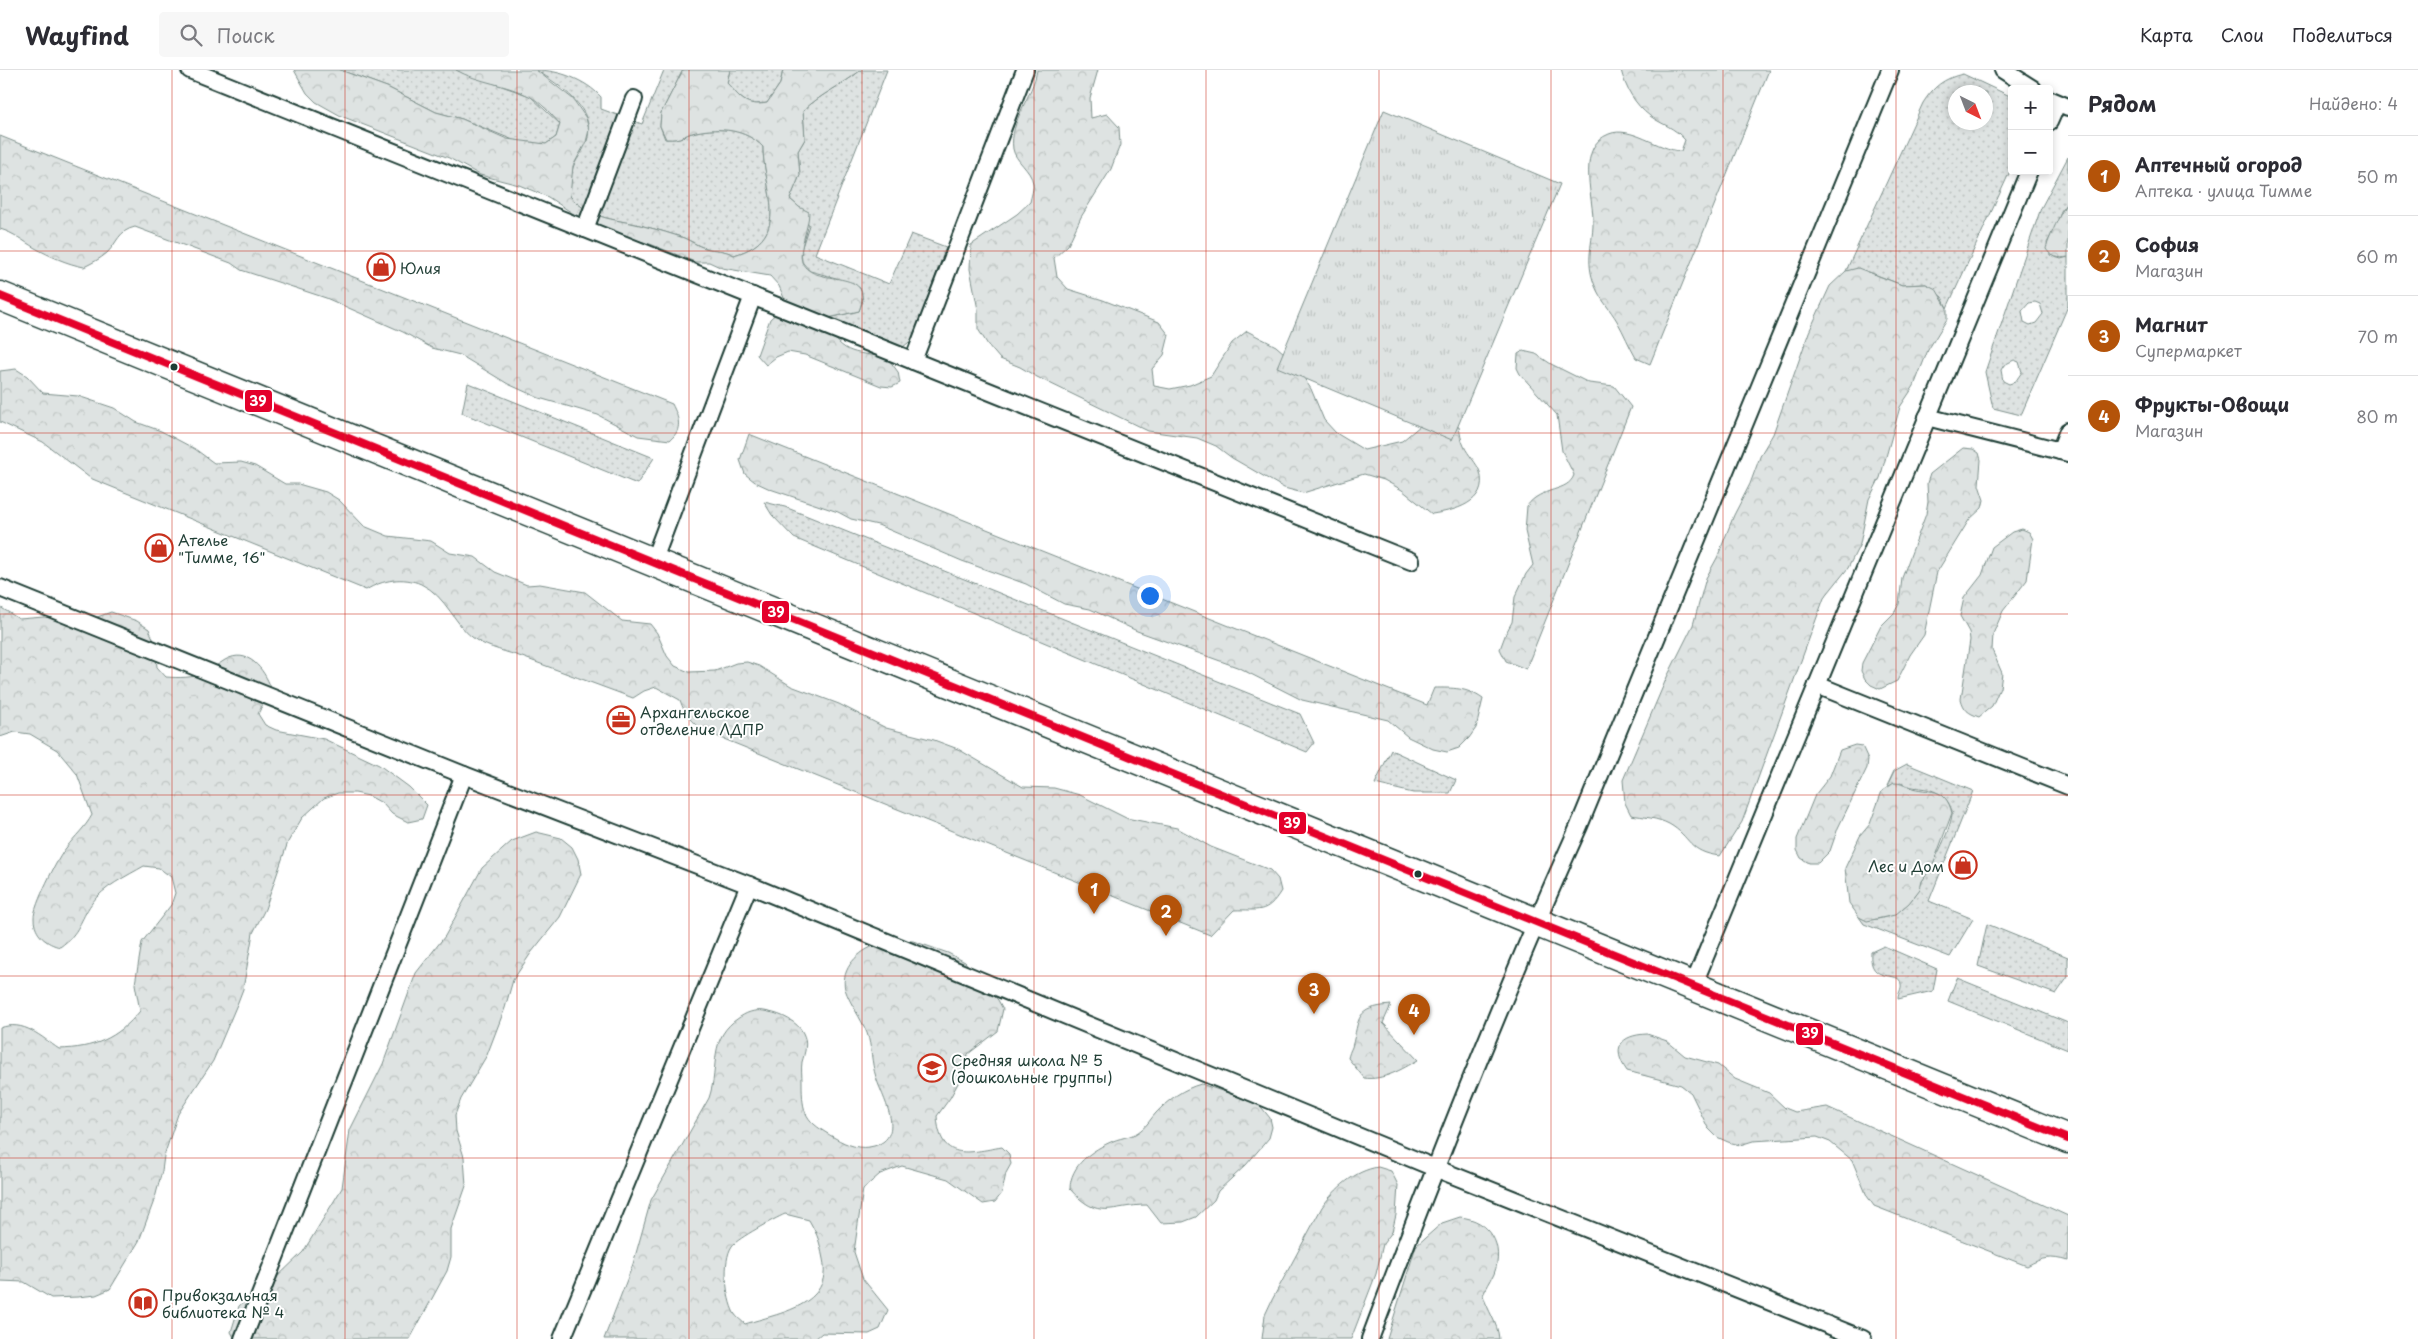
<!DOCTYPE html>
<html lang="ru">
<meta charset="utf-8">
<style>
body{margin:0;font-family:"Playpen Sans",sans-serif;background:#f7f7f7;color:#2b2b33}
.controls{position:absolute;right:15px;top:15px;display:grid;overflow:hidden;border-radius:5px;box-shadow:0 2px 8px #0003}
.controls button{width:45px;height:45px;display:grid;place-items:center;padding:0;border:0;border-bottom:1px solid #e1e1e2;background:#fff;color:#2b2b33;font:25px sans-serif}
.compass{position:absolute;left:1948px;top:15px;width:45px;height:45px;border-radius:50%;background:#fff;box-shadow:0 2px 8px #0003;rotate:138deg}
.you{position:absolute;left:1149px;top:525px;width:18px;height:18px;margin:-12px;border:4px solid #fff;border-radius:50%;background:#1a73e8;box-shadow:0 0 0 8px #1a73e833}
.badge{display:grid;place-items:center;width:32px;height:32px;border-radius:50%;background:#b45309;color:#fff;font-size:16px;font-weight:700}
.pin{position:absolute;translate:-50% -41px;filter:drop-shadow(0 1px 2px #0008)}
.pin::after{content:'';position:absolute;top:26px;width:18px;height:15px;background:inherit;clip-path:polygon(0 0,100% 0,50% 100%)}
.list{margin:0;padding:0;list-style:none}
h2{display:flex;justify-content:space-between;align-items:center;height:65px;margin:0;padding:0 20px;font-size:21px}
h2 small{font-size:16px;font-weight:400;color:#7c7c81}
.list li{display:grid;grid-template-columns:32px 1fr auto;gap:15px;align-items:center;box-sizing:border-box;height:80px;padding:0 20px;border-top:1px solid #e1e1e2}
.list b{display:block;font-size:19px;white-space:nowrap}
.list p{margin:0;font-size:16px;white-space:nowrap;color:#7c7c81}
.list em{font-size:16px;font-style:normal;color:#7c7c81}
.icon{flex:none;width:28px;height:28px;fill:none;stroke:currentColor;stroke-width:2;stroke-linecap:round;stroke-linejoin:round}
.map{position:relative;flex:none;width:2068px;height:1269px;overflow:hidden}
header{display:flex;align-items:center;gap:30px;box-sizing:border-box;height:70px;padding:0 25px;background:#fff;border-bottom:1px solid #e1e1e2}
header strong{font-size:24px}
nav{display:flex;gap:28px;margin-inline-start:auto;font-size:18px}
.search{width:350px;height:45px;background:#f7f7f7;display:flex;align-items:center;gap:12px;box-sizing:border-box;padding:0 18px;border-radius:5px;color:#7c7c81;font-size:19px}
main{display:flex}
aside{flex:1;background:#fff}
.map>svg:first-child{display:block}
</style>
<header>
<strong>Wayfind</strong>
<div class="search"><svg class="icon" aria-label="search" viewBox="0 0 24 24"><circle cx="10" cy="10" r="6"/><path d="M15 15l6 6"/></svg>Поиск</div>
<nav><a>Карта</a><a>Слои</a><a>Поделиться</a></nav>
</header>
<main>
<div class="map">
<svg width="2068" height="1269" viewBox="0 0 2068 1269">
<defs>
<pattern id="grass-dots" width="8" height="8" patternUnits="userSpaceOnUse" patternTransform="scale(1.25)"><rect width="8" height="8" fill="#dee3e2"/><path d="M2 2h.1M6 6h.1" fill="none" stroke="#bec4c2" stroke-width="1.8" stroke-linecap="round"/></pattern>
<pattern id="forest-crowns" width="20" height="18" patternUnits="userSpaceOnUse" patternTransform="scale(1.25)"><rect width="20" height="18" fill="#dee3e2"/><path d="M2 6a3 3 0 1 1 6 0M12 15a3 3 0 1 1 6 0" fill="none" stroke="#bec4c2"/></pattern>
<pattern id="park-tufts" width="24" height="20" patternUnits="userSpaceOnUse" patternTransform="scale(1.25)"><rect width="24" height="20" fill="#dee3e2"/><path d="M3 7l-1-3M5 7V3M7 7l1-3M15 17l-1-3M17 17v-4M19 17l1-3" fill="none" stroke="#bec4c2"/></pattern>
</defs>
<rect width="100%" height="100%" fill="#fff"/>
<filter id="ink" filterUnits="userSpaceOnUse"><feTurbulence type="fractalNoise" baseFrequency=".02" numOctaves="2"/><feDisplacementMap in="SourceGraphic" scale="10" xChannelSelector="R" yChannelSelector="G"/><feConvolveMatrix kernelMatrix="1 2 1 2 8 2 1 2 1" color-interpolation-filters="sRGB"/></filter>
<g filter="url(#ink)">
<g fill="url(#grass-dots)" stroke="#7e908b" fill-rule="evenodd">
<polygon points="340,0 456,0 530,26 560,54 556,67 546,74 518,72 462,49 436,42 387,17"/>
<path d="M536,0c23,0 50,10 65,27v12l41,15 22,-54h19l-22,43 -1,13 5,13c19,1 17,-4 31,-7 24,-5 50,-3 67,15 0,42 31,91 -29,108 -11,-6 -18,-3 -29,-7 -7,-2 -14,-7 -21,-10 -12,-4 -25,-8 -37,-11 -30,-9 -54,-5 -77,-31 1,-9 0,-22 4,-31 4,-8 10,-15 13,-24 10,-32 -28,-56 -51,-71z"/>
<path d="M730,0h53l-3,14 -13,19c-22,4 -26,-5 -40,-20z"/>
<path d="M861,0h26l-72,184 74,30 22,-50 35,13 -33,92 -10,8 -79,-28 35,-8 4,-11 -3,-12 -24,-10 -26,-7 -8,-9 -1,-12 8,-25 -10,-18 -9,-8 10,-24 -2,-24 7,-12 -2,-28c17,-17 40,-26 58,-41z"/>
<path d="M1963,4l49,23v70l-65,141 -5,-11 -16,-13 -24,1 -33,-13 -23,-1 77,-168c10,-16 21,-25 40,-29zM1956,22h30v30h-30z"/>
<path d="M2068,87v44l-7,10 -3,11 -11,21 3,12 11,4 7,-2v49l-47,109 -28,-7 -8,-36 56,-164zM2035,232l5,2 3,10 -7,9 -6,2 -6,-3 -2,-11 7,-8zM2014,290l5,2 3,10 -7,10 -6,2 -6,-3 -2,-11 3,-5z"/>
<polygon points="468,313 654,388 637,414 462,343"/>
<polygon points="764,432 785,437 1300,644 1314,673 1307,682 794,468 772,445"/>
<polygon points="1391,680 1456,710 1450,723 1413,723 1375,714"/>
<path d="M1907,694l66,27 -44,110 44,18 -23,38 -86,-33 -5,-7c23,10 57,-12 63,-36 10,-15 28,-48 30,-67 0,-8 -7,-18 -14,-21 -12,-7 -25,-3 -37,-10l-14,3 7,-15z"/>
<polygon points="1987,854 2068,887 2068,907 2056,924 1978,896"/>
<path d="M1884,876l53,23 -4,22 -35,8c0,-6 4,-10 3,-15 -1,-15 -33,2 -30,-32z"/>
<polygon points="1957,908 2068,953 2068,980 1948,931"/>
</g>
<g fill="url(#forest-crowns)" stroke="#7e908b" fill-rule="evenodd">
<path d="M294,0h46l47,17 49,25 26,7 45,20 39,5 10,-7 4,-13c-9,-10 -19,-22 -31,-28 -23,-12 -50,-13 -73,-26h80l37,29 13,19 3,12 -3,12 -13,24 -3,30c23,26 47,22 77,31 12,3 25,7 37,11 7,3 14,8 21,10 11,3 18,1 29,7 60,-17 29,-66 29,-108 -17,-18 -43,-20 -67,-15 -14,3 -13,8 -30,7l-6,-13 1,-13 22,-43h47l-3,13c14,15 18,24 40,20l13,-19 3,-14h78c-18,15 -41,24 -58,41l2,28 -7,12 2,24 -10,24 9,8 10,5c0,15 -11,38 -7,50 11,27 75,3 57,49l-35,8c17,36 27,33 63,38l11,15 2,11 -8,4 -11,-1 -76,-31 -17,-3 -12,5 -10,8 -9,-10 13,-36 9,-8 5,-13 -5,-12 -9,-10 -48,-8 -13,-6h-14l-45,-18 -55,-16 -47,-31 -29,-12 -39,-10 -31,-17 -108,-42 -25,-14 -9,-9z"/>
<path d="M1037,0h61l-8,28 1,20 16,-4 12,13 1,18 -9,24 -30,48 -13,28 -14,13 3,19 11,12 35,11 56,22 10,13 -5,20 -12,14 2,17 16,3 20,-4 21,-9 21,-33 15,-12 29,15 17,15 18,28 13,31 12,13 28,17 38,-9 25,-21 32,7c1,6 2,13 5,19 4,9 13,17 16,26 9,31 -27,39 -48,42l-30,-24 -18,-10 -20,-6 -61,19 -19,-5 -52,-30 -16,-12 -19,-8 -49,-7 -111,-54 -17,-10 -20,-8 -12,-14 -10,-16v-19l-8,-41 1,-24 46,-31 13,-12c1,-5 4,-14 3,-19 -2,-13 -18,-22 -20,-34 -4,-28 20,-53 24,-79z"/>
<path d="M1621,0h148l-119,294 -14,-6c-7,-12 -12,-25 -19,-37 -7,-12 -17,-22 -22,-35 -11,-27 -1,-43 -2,-68 -1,-25 -16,-72 16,-84 22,-9 49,16 72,17l4,-11c-12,-14 -21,-14 -35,-24 -15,-11 -25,-29 -29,-46z"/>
<path d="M0,66l672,268c7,14 11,25 -2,36l-32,-4 -40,-21 -59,-17 -31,-14 -48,-29 -28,-7 -29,-16 -77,-34 -85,-28 -10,-7 -96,-36c-17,4 -17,15 -28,26 -7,6 -15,10 -23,14 -17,-3 -34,-11 -49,-19 -12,-7 -21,-15 -35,-19z"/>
<path d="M2068,131v56c-9,2 -17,0 -22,-8 1,-7 17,-42 22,-48z"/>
<path d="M1858,198l44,17 24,-1 10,5 11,19v11l-19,31 -14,36 -14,21 -20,71 -11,21 -9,45 -12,24 -24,30 -82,224 -22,34c-33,-4 -28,-19 -51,-32 -11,-6 -26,-7 -38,-9l-6,-12 -2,-23 44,-103 26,-52 13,-47 11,-20 17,-43 16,-31 11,-30 12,-20 36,-102 21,-46 16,-15z"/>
<path d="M1523,281l13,3 15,10 38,19 25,3 17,21 -105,262 -20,-8 -6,-12 6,-16 6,-11 3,-25 11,-23 7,-9 -8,-34 2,-25c14,-20 41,-13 47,-31l-12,-24 -5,-36 -37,-41 -3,-6 1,-14z"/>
<path d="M16,299l11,7 16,17 35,3 36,12 22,14 25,9 34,18 19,14 27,-1 14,4 30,18h13l28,8 13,8 25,26 24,10 43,5 19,12 25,4 20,15 32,13 13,-1 45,8 37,29 28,3 7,9 10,23 8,10 14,6 26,-1 21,-8 11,-1 12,4 32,20 48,18 47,24 48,12 24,9 65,38 31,1 26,7 46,23 51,10 34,19 59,23 8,9 3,12c-15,24 -22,18 -47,19l-24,25 -506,-204c-13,-9 -19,-16 -24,-31l-24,-13 -12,4 -11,7c-37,-14 -74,-27 -111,-41 -14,-5 -33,-9 -46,-17 -21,-13 -29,-44 -55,-56 -18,-8 -39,-4 -55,6l-264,-107 -12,-5 -47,-36 -43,-20v-51z"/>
<path d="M749,364l678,271 7,-17c19,0 32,-1 49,11l-7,29 -7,10 -10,10 -12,4 -14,-3 -25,-12 -20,-17 -86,-20 -65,-33 -100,-36 -47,-22 -26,-5 -38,-20 -64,-23 -84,-36 -27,-6 -13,-7 -68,-23 -15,-7 -10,-8 -5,-14z"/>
<polygon points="1963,378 1973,379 1979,383 1981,390 1979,415 1984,430 1982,438 1969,450 1937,502 1924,565 1910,585 1897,611 1880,619 1871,615 1865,609 1861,601 1862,593 1881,556 1894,543 1899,534 1902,508 1926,444 1928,432 1927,413 1930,404"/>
<path d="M2022,459l7,3 4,7 -6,41 -24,31 -10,23 -1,16 10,23 -2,15 -8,18 -13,11c-11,-4 -15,-7 -18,-18l9,-59 -1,-8 -9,-16 4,-18 18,-23 10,-28 20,-15z"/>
<path d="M0,537l19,12 25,-2 12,1 11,7 11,-1 33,-12 26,9 12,8 5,12 3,26 9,10c13,1 27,1 39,-4 7,-4 13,-9 20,-13 23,-13 39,9 46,28l-13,26 7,11 11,5 48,9 55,26 30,22 18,18 -5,14 -14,3 -16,-8 -10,-11 -13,-7 -14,-3h-17l-14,5 -22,20 -14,24 -23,67 -12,24 -10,56 -5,13 -25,59 -35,53 -14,42 -2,15 -7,27 -16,43 -29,48 -14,6 -18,2 -27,1 -27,-16 -24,-1v-253c24,-9 41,9 59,21 35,-1 58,-10 81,-38l-5,-27 7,-42 29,-37 4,-12 -4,-16 -12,-9 -15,-2c-17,10 -41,21 -52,37 -13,18 -11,29 -32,44 -13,-3 -26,-12 -26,-29 -1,-11 24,-61 32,-70 9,-12 19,-20 26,-33l-15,-41 -20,-24 -27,-16 -15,-2 -15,5z"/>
<polygon points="1855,675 1862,676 1868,689 1867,698 1838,758 1830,781 1818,793 1809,793 1801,788 1797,780 1797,769 1815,725 1830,706 1840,680"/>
<path d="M1894,713c7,0 8,2 15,4 20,7 36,-2 43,26l-20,54 -10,14 -2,8 -11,14 -14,12 -28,6 -8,-4 -10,-14 -4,-35 15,-32 10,-12 12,-33z"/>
<polygon points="536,762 561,768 572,777 578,789 581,804 560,847 531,883 513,910 505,938 487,985 461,1029 455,1045 456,1061 464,1087 466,1116 451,1159 451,1187 447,1201 410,1269 235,1269 231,1262 239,1236 259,1218 273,1211 303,1182 342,1118 350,1060 383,994 416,903 445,866 482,798 512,771"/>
<path d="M904,871h9l35,12 17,9 33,38 5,9 -5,22 -30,23 -5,20 -13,24 -13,18c3,46 30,37 65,31l7,7 2,10 -5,9 -4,20 -7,9 -12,2 -35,-25 -46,-13 -22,8 -17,15 -9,63 9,27 25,31 -8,19 -11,5 -47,-1 -7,6h-211l29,-75 18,-64 58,-102c11,-32 -2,-60 31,-81 9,-6 18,-8 29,-5 12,2 29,10 34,21 5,10 2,19 -1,29 -1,7 0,13 0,19 0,34 3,40 33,57 12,7 25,12 39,8 34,-10 7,-50 2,-69 -5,-15 -4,-30 -9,-44 -6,-15 -17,-29 -22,-44 -5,-20 14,-39 32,-44 9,-3 18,-3 27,-4zM785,1144l24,6c10,18 10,20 14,39 10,47 -44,54 -78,65 -3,-3 -9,-7 -11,-11 -8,-15 -12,-52 -2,-67 6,-8 42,-27 53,-32z"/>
<path d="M1391,935l-8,18 35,37c-16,9 -35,21 -54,18l-16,-20c1,-4 2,-7 4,-11 8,-29 2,-39 39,-42z"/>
<path d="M1647,964l20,7 18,15 33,9 17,14 34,14 16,15 10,4 32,-5 241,109v45c-18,-5 -25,-4 -41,5l-153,-60 -7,-10 -15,-36 -22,-18 -13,-5 -64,4 -13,4 -12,-3 -11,-5 -9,-9 -17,-35 -10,-8 -54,-14c-16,-23 -7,-36 20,-37z"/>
<path d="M1201,1014l57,19 12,15 2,9 -3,11 -23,27 -28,26 -4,9 -18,17 -13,5 -22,1 -14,-18c-36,0 -48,17 -77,-16 0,-24 22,-39 43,-48 10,-4 20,-4 28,-11 6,-4 10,-12 15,-17 13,-14 27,-24 45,-29z"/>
<path d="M1378,1097l13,4 7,14 -2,30 -4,17 -9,12 -7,30 -25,65h-89l3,-24 7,-15 50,-93c14,-19 32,-36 56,-40z"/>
<path d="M1460,1147c30,3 45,28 34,57 -3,7 -8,14 -11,21 4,15 15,28 16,44h-112l29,-93 26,-23z"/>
</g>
<polygon fill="url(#park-tufts)" stroke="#7e908b" points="1384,40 1560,114 1452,370 1277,297"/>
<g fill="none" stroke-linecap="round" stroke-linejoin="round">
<g stroke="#1f3d34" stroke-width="20">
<g id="lane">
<polyline points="190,0 1411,491"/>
<polyline points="2003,0 2033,19"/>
<polyline points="2049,29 2068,37"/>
<polyline points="2049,52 2057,34"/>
<polyline points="585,159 634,29"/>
<polyline points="913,291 1025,0"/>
<polyline points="1927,347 2068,383"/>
<polyline points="2060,381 2068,361"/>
<polyline points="653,492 753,226"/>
<polyline points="0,518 464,705 749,815 1435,1098 1863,1269"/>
<polyline points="1817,615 2068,716"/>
<polyline points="1693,916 2029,101"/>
<polyline points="243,1269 464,705"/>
<polyline points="562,1269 749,815"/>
<path d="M1370,1269c65,-173 133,-345 209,-513l311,-756"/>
</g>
</g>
<g stroke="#1f3d34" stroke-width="31">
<polyline id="secondary" points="0,226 2068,1069"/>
</g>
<use href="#lane" stroke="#fff" stroke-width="16"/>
<use href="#secondary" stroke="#fff" stroke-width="28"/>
<g stroke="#fff" stroke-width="11">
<polyline id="bus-1" points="0,226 2068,1069"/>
</g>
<use href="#bus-1" stroke="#e4002b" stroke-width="8"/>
</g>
</g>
<path fill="none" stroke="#c8321e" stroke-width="1" stroke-opacity="0.55" d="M172,0v1269M345,0v1269M517,0v1269M689,0v1269M862,0v1269M1034,0v1269M1206,0v1269M1379,0v1269M1551,0v1269M1723,0v1269M1896,0v1269M0,181h2068M0,363h2068M0,544h2068M0,725h2068M0,906h2068M0,1088h2068"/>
<defs>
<g id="shop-ring" transform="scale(1.4375)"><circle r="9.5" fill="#fff" stroke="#c8321e" stroke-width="1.5"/><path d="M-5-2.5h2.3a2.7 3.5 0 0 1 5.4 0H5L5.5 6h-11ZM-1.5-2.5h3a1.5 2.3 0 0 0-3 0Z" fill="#c8321e"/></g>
<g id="office-ring" transform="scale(1.4375)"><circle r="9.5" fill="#fff" stroke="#c8321e" stroke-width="1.5"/><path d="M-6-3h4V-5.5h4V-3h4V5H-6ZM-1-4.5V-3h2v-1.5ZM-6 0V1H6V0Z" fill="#c8321e"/></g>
<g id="school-ring" transform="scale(1.4375)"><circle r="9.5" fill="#fff" stroke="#c8321e" stroke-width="1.5"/><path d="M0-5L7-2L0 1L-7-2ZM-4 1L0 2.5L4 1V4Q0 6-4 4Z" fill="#c8321e"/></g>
<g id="library-ring" transform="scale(1.4375)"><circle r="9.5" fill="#fff" stroke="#c8321e" stroke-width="1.5"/><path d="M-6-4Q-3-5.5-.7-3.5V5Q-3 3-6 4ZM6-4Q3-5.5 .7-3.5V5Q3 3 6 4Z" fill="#c8321e"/></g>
</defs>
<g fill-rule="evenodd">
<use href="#shop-ring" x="381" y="197"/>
<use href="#shop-ring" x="159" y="478"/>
<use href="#office-ring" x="621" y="650"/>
<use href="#shop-ring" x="1963" y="795"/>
<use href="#school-ring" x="932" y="998"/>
<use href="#library-ring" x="143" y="1233"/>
</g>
<g fill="#1f3d34" stroke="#fff" stroke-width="2">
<circle cx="174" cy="297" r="4.5"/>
<circle cx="1418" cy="804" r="4.5"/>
</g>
<g text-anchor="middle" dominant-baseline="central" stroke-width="4" stroke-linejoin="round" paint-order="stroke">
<g font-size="15" fill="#1f3d34" stroke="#fff" text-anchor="start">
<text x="400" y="197">Юлия</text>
<text x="178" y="469">Ателье<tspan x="178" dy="17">"Тимме, 16"</tspan></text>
<text x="640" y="641">Архангельское<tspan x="640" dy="17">отделение ЛДПР</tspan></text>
<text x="1944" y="795" text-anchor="end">Лес и Дом</text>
<text x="951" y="989">Средняя школа № 5<tspan x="951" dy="17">(дошкольные группы)</tspan></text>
<text x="162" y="1224">Привокзальная<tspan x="162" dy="17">библиотека № 4</tspan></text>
</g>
</g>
<g stroke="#fff" stroke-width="2">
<rect x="244" y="319" width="29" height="24" rx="5" fill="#e4002b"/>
<rect x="761" y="530" width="29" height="24" rx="5" fill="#e4002b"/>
<rect x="1278" y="741" width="29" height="24" rx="5" fill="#e4002b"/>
<rect x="1795" y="952" width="29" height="24" rx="5" fill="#e4002b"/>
</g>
<g font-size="14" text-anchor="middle" font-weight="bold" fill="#fff">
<text x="258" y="336">39</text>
<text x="776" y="547">39</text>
<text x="1292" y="758">39</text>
<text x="1810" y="968">39</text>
</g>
</svg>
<div class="controls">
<button>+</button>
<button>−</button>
</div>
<svg class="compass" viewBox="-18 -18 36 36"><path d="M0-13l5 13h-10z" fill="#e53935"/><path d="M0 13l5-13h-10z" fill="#7c7c81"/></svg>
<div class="you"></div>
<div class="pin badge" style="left:1094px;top:844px">1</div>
<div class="pin badge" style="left:1166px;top:866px">2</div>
<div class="pin badge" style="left:1314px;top:944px">3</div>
<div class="pin badge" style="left:1414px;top:965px">4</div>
</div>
<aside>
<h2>Рядом<small>Найдено: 4</small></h2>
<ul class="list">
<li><span class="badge">1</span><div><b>Аптечный огород</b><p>Аптека · улица Тимме</p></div><em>50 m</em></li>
<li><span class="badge">2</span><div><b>София</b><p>Магазин</p></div><em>60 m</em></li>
<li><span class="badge">3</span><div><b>Магнит</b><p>Супермаркет</p></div><em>70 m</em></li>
<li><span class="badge">4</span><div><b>Фрукты-Овощи</b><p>Магазин</p></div><em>80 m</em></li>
</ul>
</aside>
</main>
